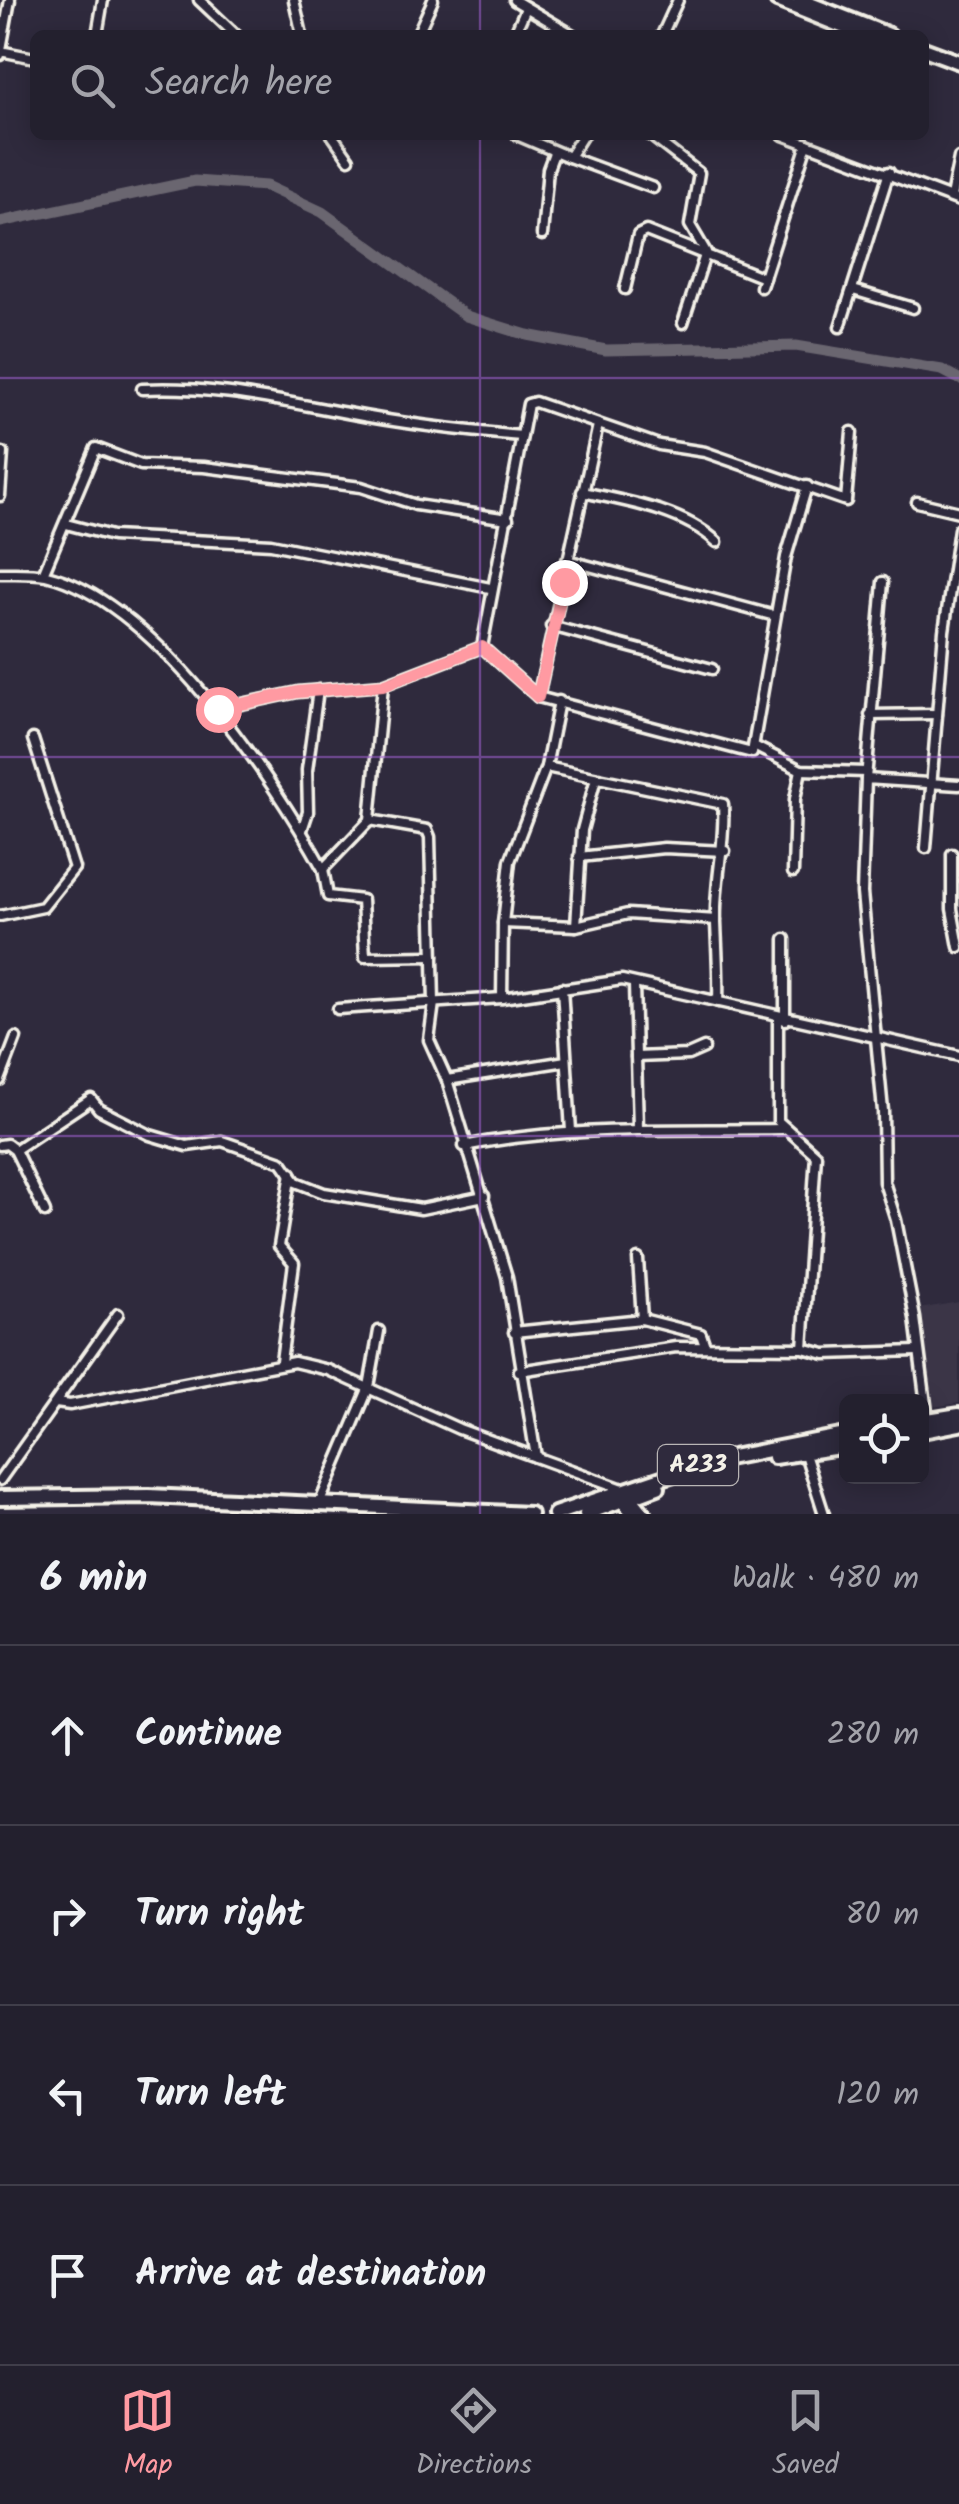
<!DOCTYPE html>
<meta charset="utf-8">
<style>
body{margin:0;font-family:Kalam,sans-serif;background:#2f2d3a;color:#f1f3f6}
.controls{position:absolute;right:30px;bottom:30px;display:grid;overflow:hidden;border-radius:15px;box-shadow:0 5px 25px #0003}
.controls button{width:90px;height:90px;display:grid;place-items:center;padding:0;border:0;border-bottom:2px solid #403e4a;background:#23202e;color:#f1f3f6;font:50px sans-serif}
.stop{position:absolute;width:30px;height:30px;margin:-22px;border:8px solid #ff9aa2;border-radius:50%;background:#fff}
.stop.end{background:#ff9aa2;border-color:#fff;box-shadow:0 2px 10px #0008}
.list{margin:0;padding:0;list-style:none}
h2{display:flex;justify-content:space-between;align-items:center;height:130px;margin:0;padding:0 40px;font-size:42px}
h2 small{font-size:32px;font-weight:400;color:#a3a3aa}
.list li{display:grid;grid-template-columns:65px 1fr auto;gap:30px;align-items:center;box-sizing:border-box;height:180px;padding:0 40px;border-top:2px solid #403e4a}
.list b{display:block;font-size:38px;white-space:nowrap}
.list em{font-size:32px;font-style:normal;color:#a3a3aa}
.icon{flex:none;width:55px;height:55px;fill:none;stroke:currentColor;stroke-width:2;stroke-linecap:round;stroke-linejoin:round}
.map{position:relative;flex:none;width:959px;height:1514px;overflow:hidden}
.search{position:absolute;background:#23202e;box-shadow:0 5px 25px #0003;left:30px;right:30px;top:30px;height:110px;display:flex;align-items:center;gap:25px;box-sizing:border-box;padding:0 35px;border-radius:15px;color:#a3a3aa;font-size:38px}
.sheet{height:850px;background:#23202e}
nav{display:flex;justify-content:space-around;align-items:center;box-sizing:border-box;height:140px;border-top:2px solid #403e4a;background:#23202e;font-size:28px;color:#a3a3aa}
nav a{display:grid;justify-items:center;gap:5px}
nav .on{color:#ff9aa2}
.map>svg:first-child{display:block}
</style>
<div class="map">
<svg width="959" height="1514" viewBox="0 0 959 1514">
<rect width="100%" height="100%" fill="#2f2a3d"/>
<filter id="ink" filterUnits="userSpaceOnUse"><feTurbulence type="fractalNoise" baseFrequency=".01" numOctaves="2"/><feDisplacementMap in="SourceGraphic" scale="20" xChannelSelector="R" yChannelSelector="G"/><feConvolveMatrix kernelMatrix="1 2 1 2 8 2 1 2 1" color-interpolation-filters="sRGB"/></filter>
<g filter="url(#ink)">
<polygon fill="#3b3647" points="959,1302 959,1403 932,1407 919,1309"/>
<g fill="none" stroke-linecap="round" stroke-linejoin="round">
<polyline stroke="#6a6670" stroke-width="11" points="0,222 195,181 266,186 322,212 466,316 527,335 606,350 796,346 942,370 959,379"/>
<g stroke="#f4f1e8" stroke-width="15">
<g id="minor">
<polyline points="199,0 236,35"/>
<polyline points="294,0 302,35"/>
<polyline points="514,0 573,35"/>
<polyline points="97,35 103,0"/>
<polyline points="417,35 433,0"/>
<polyline points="514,35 526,8"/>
<polyline points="662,35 678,0"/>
<polyline points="0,51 35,58"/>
<polyline points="0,55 10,0"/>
<polyline points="332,135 349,159"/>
<polyline points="517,135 569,157 583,135"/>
<polyline points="650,135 699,173 690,225 706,252 683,323"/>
<polyline points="783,135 959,201"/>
<polyline points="569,157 653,188"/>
<polyline points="951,197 959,158"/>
<polyline points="542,235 548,169 554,153"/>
<polyline points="761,287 807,144"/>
<polyline points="625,289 638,235 646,231 764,278"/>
<polyline points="853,290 913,308"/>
<polyline points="840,327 889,172"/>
<path d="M142,389c70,-4 137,12 205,24 57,11 117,18 175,23"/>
<path d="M582,492c44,9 101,18 135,50"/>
<polyline points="0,496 3,453"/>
<polyline points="917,502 959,512"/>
<polyline points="66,524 112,536 271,544 490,588"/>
<polyline points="567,560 775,616"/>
<path d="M0,573c15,0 31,-1 46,2 108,26 226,202 277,294l47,-49 13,-135"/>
<polyline points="43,574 96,448 141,465 204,467 361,487 416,505 508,519"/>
<polyline points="551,626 712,669"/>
<polyline points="482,647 528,404 535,402 659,445 705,452 846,501 852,432"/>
<polyline points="482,647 538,697 752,753 786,557 807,486"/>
<polyline points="538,697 598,425"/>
<polyline points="218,709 298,692 383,685 482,647"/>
<polyline points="870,715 937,714"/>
<polyline points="754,746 801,770 866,772"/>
<path d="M546,767l177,37c3,40 -9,79 -7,119 1,27 3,52 2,79"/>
<polyline points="866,779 883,582"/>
<polyline points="370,820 427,830 430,837 434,1003 429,1040 447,1080 507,1277 536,1457"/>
<polyline points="302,830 308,812 307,770 318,690"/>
<polyline points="926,848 944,631 959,529"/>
<polyline points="952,854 952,909 959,947"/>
<polyline points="579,857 664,848 725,851"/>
<polyline points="323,869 328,896 362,900 365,957 433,956"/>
<polyline points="793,872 795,799 801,770"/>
<polyline points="0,916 43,907 74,868 33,739"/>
<polyline points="503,923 576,926 628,914 716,920"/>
<polyline points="576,926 582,830 596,778"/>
<polyline points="785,939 785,1020"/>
<polyline points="634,984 638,1128"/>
<polyline points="562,988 571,1131"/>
<polyline points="502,998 503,923 510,861 546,767 559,701"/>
<polyline points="338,1009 502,998 622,980 959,1056"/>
<polyline points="636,1057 688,1055 704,1048"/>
<polyline points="0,1080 16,1038"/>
<polyline points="447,1080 566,1061"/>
<polyline points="0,1145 7,1144 15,1150 45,1212"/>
<path d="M464,1146c106,-21 212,-15 318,-17"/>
<polyline points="15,1150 91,1099 99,1109 150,1135 187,1146 222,1141 282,1162 296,1182 324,1193 421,1209 484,1196"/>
<polyline points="638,1259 642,1319"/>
<polyline points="514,1332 642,1319 701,1334 705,1346"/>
<polyline points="803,1348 825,1354 917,1351"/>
<polyline points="281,1361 294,1263 279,1246 291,1173"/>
<polyline points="519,1371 676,1347 803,1348 816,1155 778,1121 778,1019"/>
<polyline points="56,1403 70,1405 294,1362 328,1370 459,1429 623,1489"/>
<polyline points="928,1420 915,1318 896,1220 884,1182 883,1111 862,893 866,779 959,785"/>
<polyline points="805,1454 824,1514"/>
<polyline points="0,1480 118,1314"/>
<polyline points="320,1502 369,1387 379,1331"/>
</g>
</g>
<g stroke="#f4f1e8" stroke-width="19">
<g id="primary">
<polyline points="617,1494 633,1514"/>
<polyline points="628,1494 644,1514"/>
</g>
</g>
<g stroke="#f4f1e8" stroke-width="20">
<g id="trunk">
<polyline points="777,0 864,35"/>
<polyline points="800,0 889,35"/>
<polyline points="924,49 959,62"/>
<polyline points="922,1421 959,1415"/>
<polyline points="922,1431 959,1424"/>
<polyline points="774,1457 846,1446"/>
<polyline points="0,1498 149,1496 530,1514"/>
<polyline points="555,1514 712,1461 846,1435"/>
<polyline points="586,1514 658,1487"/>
</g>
</g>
<use href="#minor" stroke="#2f2a3d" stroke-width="8"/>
<use href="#primary" stroke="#2f2a3d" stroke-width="11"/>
<use href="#trunk" stroke="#2f2a3d" stroke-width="12"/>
</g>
</g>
<g fill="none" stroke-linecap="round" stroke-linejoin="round" filter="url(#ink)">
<polyline stroke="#ff9aa2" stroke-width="12" points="218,709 298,692 383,685 482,647 538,697 564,582"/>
</g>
<path fill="none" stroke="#995dc9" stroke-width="2.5" stroke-opacity="0.55" d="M480,0v35M480,135v1379M0,378h959M0,757h959M0,1136h959"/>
<g text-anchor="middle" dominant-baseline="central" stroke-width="8" stroke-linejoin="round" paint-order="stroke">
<rect fill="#2f2a3d" stroke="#b9b5b5" stroke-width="2.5" x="658" y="1445" width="80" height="40" rx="8"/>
<g font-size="25" font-weight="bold" fill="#f4f1e8">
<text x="698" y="1465">A233</text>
</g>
</g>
</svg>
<div class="controls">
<button><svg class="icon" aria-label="locate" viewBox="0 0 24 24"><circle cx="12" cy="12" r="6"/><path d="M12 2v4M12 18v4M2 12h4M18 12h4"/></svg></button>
</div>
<div class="stop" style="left:218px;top:709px"></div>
<div class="stop end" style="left:564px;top:582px"></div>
<div class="search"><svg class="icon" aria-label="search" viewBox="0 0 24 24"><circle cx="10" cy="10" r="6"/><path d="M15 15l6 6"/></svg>Search here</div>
</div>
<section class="sheet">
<h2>6 min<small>Walk · 480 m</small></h2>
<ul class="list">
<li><svg class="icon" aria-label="ahead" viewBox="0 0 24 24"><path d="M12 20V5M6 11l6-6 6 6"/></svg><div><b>Continue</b></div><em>280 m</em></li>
<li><svg class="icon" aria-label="right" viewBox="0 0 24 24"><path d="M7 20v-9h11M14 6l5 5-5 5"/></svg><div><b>Turn right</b></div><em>80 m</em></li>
<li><svg class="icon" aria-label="left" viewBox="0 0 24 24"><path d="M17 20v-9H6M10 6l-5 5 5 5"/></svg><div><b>Turn left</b></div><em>120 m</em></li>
<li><svg class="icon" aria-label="arrive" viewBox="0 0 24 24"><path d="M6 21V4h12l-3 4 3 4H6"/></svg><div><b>Arrive at destination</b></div></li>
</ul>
</section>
<nav>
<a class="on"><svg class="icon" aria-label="map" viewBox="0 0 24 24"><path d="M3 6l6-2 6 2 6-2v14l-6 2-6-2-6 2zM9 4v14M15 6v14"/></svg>Map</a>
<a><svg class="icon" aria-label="directions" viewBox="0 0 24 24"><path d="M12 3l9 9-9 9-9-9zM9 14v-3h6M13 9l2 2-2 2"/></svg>Directions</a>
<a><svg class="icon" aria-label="saved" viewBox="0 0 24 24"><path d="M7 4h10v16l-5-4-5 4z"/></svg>Saved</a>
</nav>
